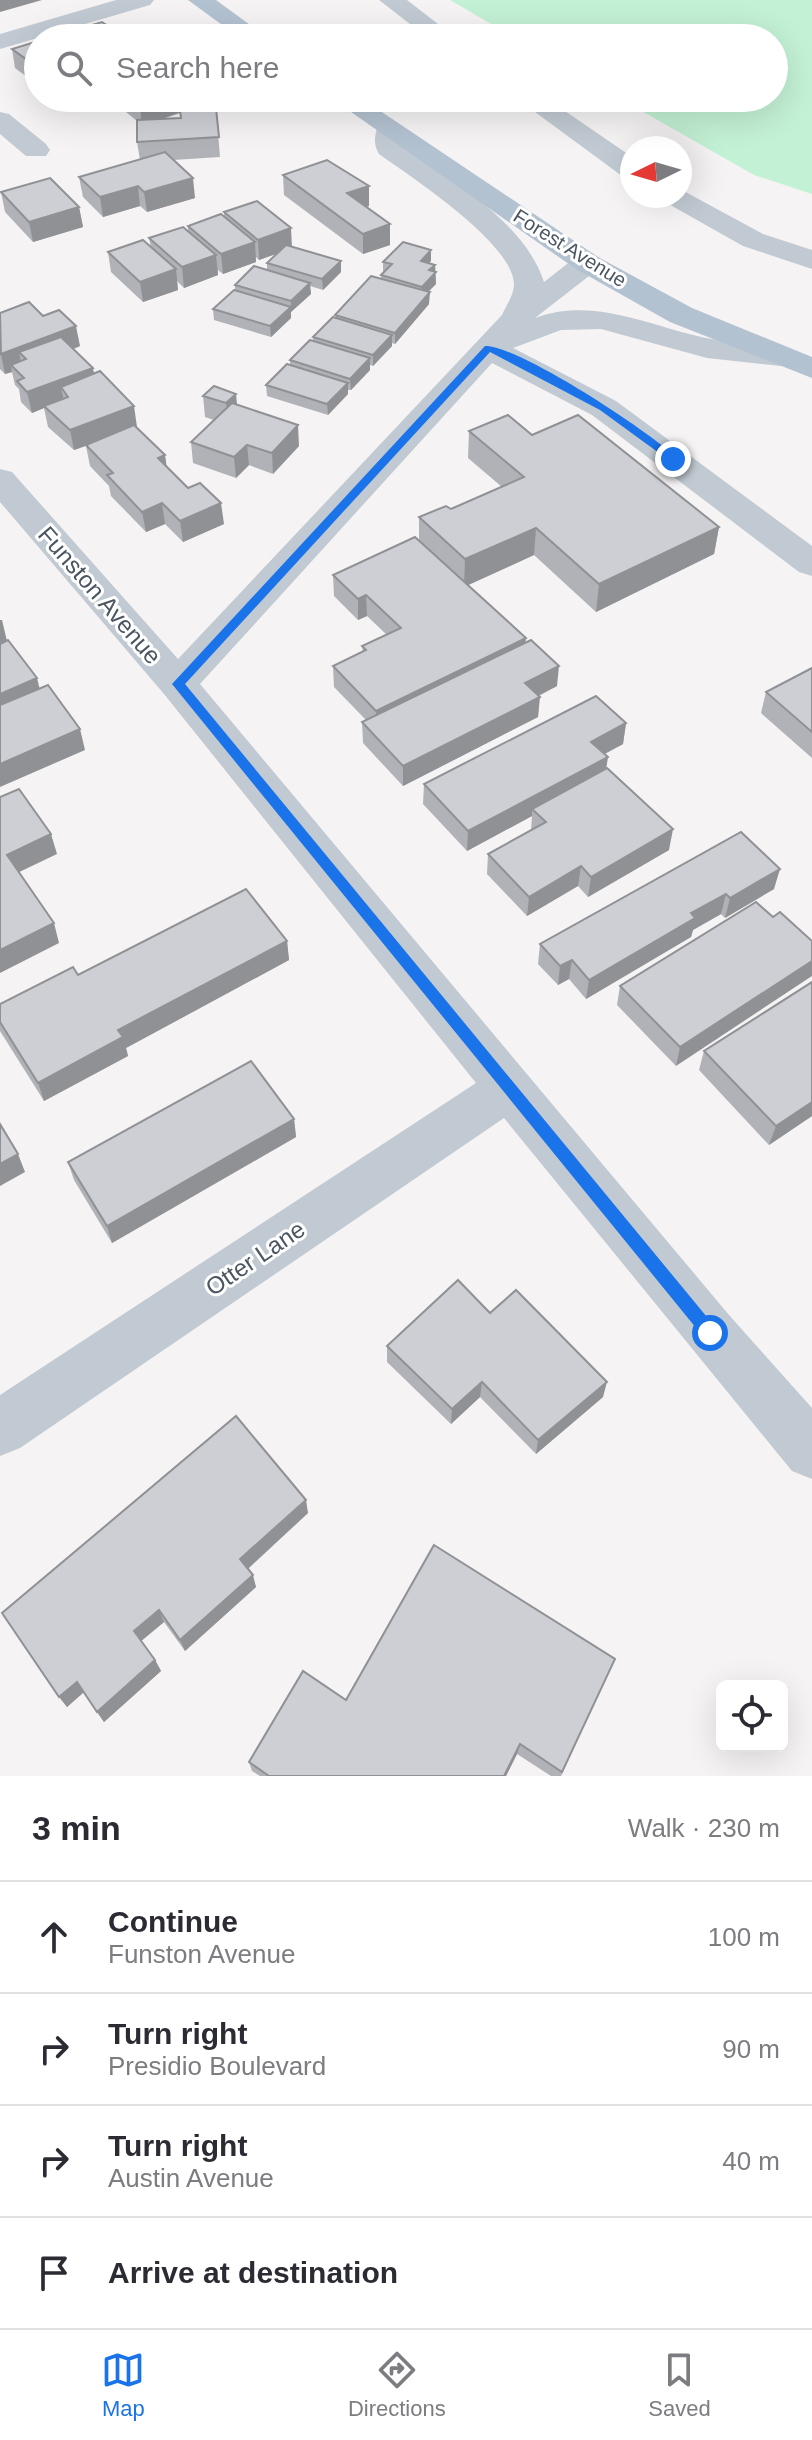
<!DOCTYPE html>
<meta charset="utf-8">
<style>
body{margin:0;font-family:Helvetica,sans-serif;background:#f7f7f7;color:#2b2b33}
.controls{position:absolute;right:24px;bottom:24px;display:grid;overflow:hidden;border-radius:12px;box-shadow:0 8px 32px #0002}
.controls button{width:72px;height:72px;display:grid;place-items:center;padding:0;border:0;border-bottom:2px solid #e1e1e2;background:#fff;color:#2b2b33;font:40px sans-serif}
.compass{position:absolute;left:620px;top:136px;width:72px;height:72px;border-radius:50%;background:#fff;box-shadow:0 8px 32px #0002;rotate:265deg}
.stop{position:absolute;width:24px;height:24px;margin:-18px;border:6px solid #1a73e8;border-radius:50%;background:#fff}
.stop.end{background:#1a73e8;border-color:#fff;box-shadow:0 2px 8px #0008}
.list{margin:0;padding:0;list-style:none}
h2{display:flex;justify-content:space-between;align-items:center;height:104px;margin:0;padding:0 32px;font-size:34px}
h2 small{font-size:26px;font-weight:400;color:#7c7c81}
.list li{display:grid;grid-template-columns:52px 1fr auto;gap:24px;align-items:center;box-sizing:border-box;height:112px;padding:0 32px;border-top:2px solid #e1e1e2}
.list b{display:block;font-size:30px;white-space:nowrap}
.list p{margin:0;font-size:26px;white-space:nowrap;color:#7c7c81}
.list em{font-size:26px;font-style:normal;color:#7c7c81}
.icon{flex:none;width:44px;height:44px;fill:none;stroke:currentColor;stroke-width:2;stroke-linecap:round;stroke-linejoin:round}
.map{position:relative;flex:none;width:812px;height:1776px;overflow:hidden}
.search{position:absolute;background:#fff;box-shadow:0 8px 32px #0002;left:24px;right:24px;top:24px;height:88px;display:flex;align-items:center;gap:20px;box-sizing:border-box;padding:0 28px;border-radius:44px;color:#7c7c81;font-size:30px}
.sheet{height:552px;background:#fff}
nav{display:flex;justify-content:space-around;align-items:center;box-sizing:border-box;height:112px;border-top:2px solid #e1e1e2;background:#fff;font-size:22px;color:#7c7c81}
nav a{display:grid;justify-items:center;gap:4px}
nav .on{color:#1a73e8}
.map>svg:first-child{display:block}
</style>
<div class="map">
<svg width="812" height="1776" viewBox="0 0 812 1776">
<rect width="100%" height="100%" fill="#f5f3f3"/>
<polygon fill="#c3f1d5" points="450,0 812,0 812,194 754,175 619,98 774,98 774,38 515,38"/>
<g fill="none" stroke-linecap="round" stroke-linejoin="round">
<g fill="#c1cad2" fill-rule="evenodd">
<polygon points="116,0 154,0 150,5 0,49 0,34"/>
<polygon points="379,0 407,0 456,38 428,38"/>
<polygon points="516,98 546,98 632,157 632,178 622,176"/>
<polygon points="0,112 9,114 46,144 50,150 46,156 26,156 0,134"/>
<path d="M389,121l9,2 4,6 1,16c48,36 121,76 141,137l32,-25h22l4,6 -4,6 -63,49c57,-22 115,8 171,20 28,6 58,4 86,11l5,7 -5,7 -11,3 -74,-8 -106,-29 -40,1 -48,18 103,53 196,145v30l-13,-4 -207,-157 -100,-52 -292,321 529,631 83,93v71l-20,-8 -288,-353 -484,330 -20,8v-61l476,-312 -312,-389 -164,-192v-33l12,3 166,187 324,-344c4,-9 11,-19 12,-29 2,-41 -103,-109 -135,-132 -6,-9 -5,-22 1,-31z"/>
<polygon points="680,189 763,234 812,250 812,269 743,246 665,202 661,196 680,196"/>
</g>
<g fill="#b3c2d1" fill-rule="evenodd">
<polygon points="188,0 216,0 268,38 240,38"/>
<polygon points="331,98 361,98 598,257 692,308 812,357 812,378 670,322 576,269"/>
</g>
</g>
<g fill="#b0b2b7" fill-rule="evenodd">
<polygon points="38,41 38,85 15,68 12,49"/>
<path d="M109,98h84l-13,4 1,8 35,-2 4,49 -47,3 22,38 -48,14 -7,-6 -37,11 -20,-20 -4,-20 61,-17 -3,-18v-21zM181,113v5l-19,1z"/>
<polygon points="283,175 369,206 366,207 390,224 390,245 363,254 284,195"/>
<polygon points="1,192 79,207 83,227 33,242 5,212"/>
<polygon points="224,212 341,272 323,290 310,286 311,294 291,312 291,318 271,337 214,320 213,309 235,290 235,285 267,270 267,263 276,254 259,260 256,257 256,262 223,274 218,270 218,275 184,288 177,281 178,290 143,302 111,272 108,252 151,247 149,238 188,231 188,226 224,217"/>
<polygon points="431,250 431,261 429,263 435,265 436,284 428,292 429,304 395,344 392,343 392,346 373,366 370,365 370,370 351,390 348,390 348,394 328,415 267,396 266,385 290,365 290,360 313,341 313,337 336,318 335,315 381,279 381,275 383,273 383,262"/>
<polygon points="0,313 43,316 80,346 74,349 137,427 136,427 165,455 166,467 224,524 183,542 165,524 146,532 111,496 109,486 90,466 86,446 74,450 48,427 44,408 32,413 21,402 19,389 15,385 12,372 5,374 0,369"/>
<polygon points="203,396 237,405 299,446 273,474 249,465 236,478 193,463 191,442 214,420 205,417"/>
<polygon points="469,431 532,435 719,527 714,554 596,612 534,555 468,585 525,643 557,686 539,696 538,717 403,786 363,743 362,722 366,720 334,687 333,666 363,652 362,646 387,635 367,616 358,620 334,596 333,575 419,541 419,517 451,509 502,487 468,458"/>
<polygon points="812,668 812,758 761,713 766,692"/>
<polygon points="626,723 623,744 605,754 606,769 669,850 588,897 578,886 527,916 487,874 488,854 531,830 532,816 467,851 423,804 424,784"/>
<polygon points="741,832 774,889 725,918 721,914 693,930 691,937 586,999 569,979 558,985 538,964 540,944"/>
<polygon points="773,917 676,1066 617,1005 620,986"/>
<polygon points="287,941 289,960 126,1048 128,1056 44,1101 0,1031 0,1004 78,975"/>
<polygon points="704,1051 812,1116 769,1145 699,1070"/>
<polygon points="294,1119 296,1137 112,1243 74,1180 68,1162"/>
<polygon points="490,1313 603,1397 536,1454 480,1397 451,1424 387,1362 387,1346"/>
<polygon points="308,1513 248,1569 256,1587 185,1651 164,1622 141,1641 155,1660 161,1671 104,1722 84,1692 67,1707 2,1613"/>
<polygon points="615,1659 561,1776 551,1776 517,1754 506,1776 260,1776 252,1771 249,1762 346,1700"/>
</g>
<g fill="#909195">
<polygon points="0,0 42,0 0,12"/>
<polygon points="164,98 193,98 180,102 181,112 142,126 140,106"/>
<polygon points="193,178 195,198 147,212 144,192"/>
<polygon points="138,186 140,206 103,217 100,197"/>
<polygon points="369,186 369,206 348,213 347,193"/>
<polygon points="79,207 83,227 33,242 29,222"/>
<polygon points="390,224 390,245 363,254 363,234"/>
<polygon points="291,228 292,248 259,260 258,240"/>
<polygon points="255,242 256,262 223,274 221,254"/>
<polygon points="431,250 431,261 420,272 421,261"/>
<polygon points="216,255 218,275 184,288 182,267"/>
<polygon points="341,261 341,272 323,290 322,279"/>
<polygon points="435,265 436,284 422,298 422,287 429,270"/>
<polygon points="176,269 178,290 143,302 140,282"/>
<polygon points="310,283 311,294 291,312 291,301"/>
<polygon points="430,292 429,304 395,344 395,333"/>
<polygon points="291,307 291,318 271,337 270,326"/>
<polygon points="76,326 80,346 27,366 26,359 19,352 22,368 11,365 12,372 5,374 1,354"/>
<polygon points="392,335 392,346 373,366 373,355"/>
<polygon points="370,358 370,370 351,390 350,379"/>
<polygon points="93,368 97,388 68,397 61,387 64,401 44,406 44,408 32,413 27,392"/>
<polygon points="348,383 348,394 328,415 327,404"/>
<polygon points="236,394 238,415 228,424 226,403"/>
<polygon points="134,406 137,427 74,450 70,430"/>
<polygon points="298,425 299,446 273,474 272,453"/>
<polygon points="247,445 249,465 236,478 234,457"/>
<polygon points="165,455 168,476 158,458"/>
<polygon points="162,503 165,524 146,532 142,512"/>
<polygon points="221,503 224,524 183,542 180,521"/>
<polygon points="719,527 714,554 596,612 599,584"/>
<polygon points="536,528 534,555 464,587 465,559"/>
<polygon points="366,595 367,616 358,620 358,599"/>
<polygon points="0,620 2,620 7,641 0,643"/>
<polygon points="526,638 524,659 377,732 376,711"/>
<polygon points="559,666 557,686 523,703 525,683"/>
<polygon points="37,678 40,690 0,707 0,694"/>
<polygon points="540,697 538,717 403,786 403,766"/>
<polygon points="626,723 623,744 589,762 591,742"/>
<polygon points="80,729 85,750 0,787 0,764"/>
<polygon points="608,757 605,777 532,809 532,816 467,851 468,831"/>
<polygon points="673,829 669,850 588,897 591,877"/>
<polygon points="51,834 57,854 13,875 7,855"/>
<polygon points="581,866 578,886 527,916 529,897"/>
<polygon points="780,869 774,889 725,918 730,898"/>
<polygon points="726,894 721,914 693,930 691,937 586,999 589,980 691,913"/>
<polygon points="54,923 59,943 0,973 0,950"/>
<polygon points="287,941 289,960 126,1048 128,1056 44,1101 38,1083 118,1030"/>
<polygon points="572,960 569,979 558,985 560,966"/>
<polygon points="812,961 812,976 676,1066 680,1047"/>
<polygon points="812,1102 812,1116 769,1145 776,1126"/>
<polygon points="294,1119 296,1137 112,1243 107,1226"/>
<polygon points="18,1154 25,1172 0,1186 0,1164"/>
<polygon points="482,1382 480,1397 451,1424 452,1409"/>
<polygon points="607,1382 603,1397 536,1454 538,1440"/>
<polygon points="306,1500 308,1513 244,1572 240,1559"/>
<polygon points="253,1575 256,1587 185,1651 180,1640"/>
<polygon points="159,1610 164,1622 140,1642 134,1631"/>
<polygon points="155,1660 161,1671 104,1722 97,1712"/>
<polygon points="77,1682 84,1692 67,1707 59,1697"/>
<polygon points="520,1744 517,1754 506,1776 504,1776"/>
</g>
<g fill="#cdcfd5" stroke="#909195" stroke-width="2">
<polygon points="102,22 126,38 47,38"/>
<polygon points="38,41 38,67 37,67 12,49"/>
<polygon points="130,98 164,98 140,106"/>
<polygon points="216,108 219,137 137,142 137,120 181,118 180,110"/>
<polygon points="165,152 193,178 144,192 138,186 100,197 79,177"/>
<polygon points="327,160 369,186 347,193 390,224 363,234 283,175"/>
<polygon points="50,178 79,207 29,222 1,192"/>
<polygon points="257,201 291,228 258,240 224,212"/>
<polygon points="221,214 255,242 221,254 188,226"/>
<polygon points="183,227 216,255 182,267 149,238"/>
<polygon points="143,240 176,269 140,282 108,252"/>
<polygon points="403,242 431,250 421,261 435,265 429,270 436,272 422,287 381,275 392,264 383,262"/>
<polygon points="286,245 341,261 322,279 267,263"/>
<polygon points="254,266 310,283 291,301 235,285"/>
<polygon points="371,276 430,292 395,333 335,315"/>
<polygon points="234,290 291,307 270,326 213,309"/>
<polygon points="29,302 43,316 59,310 76,326 1,354 0,313"/>
<polygon points="333,317 392,335 373,355 313,337"/>
<polygon points="61,337 93,368 27,392 17,381 24,378 11,365 26,359 19,352"/>
<polygon points="310,340 370,358 350,379 290,360"/>
<polygon points="287,364 348,383 327,404 266,385"/>
<polygon points="100,371 134,406 70,430 44,406 68,397 61,387"/>
<polygon points="214,386 236,394 226,403 203,396"/>
<polygon points="232,403 298,425 272,453 247,445 234,457 191,442"/>
<polygon points="508,415 532,435 578,415 719,527 599,584 536,528 465,559 419,517 446,506 451,509 524,477 469,431"/>
<polygon points="134,425 165,455 158,458 188,488 200,483 221,503 180,521 162,503 142,512 107,475 113,473 86,445"/>
<polygon points="415,537 526,638 376,711 333,666 366,650 362,646 401,628 366,595 358,599 333,575"/>
<polygon points="8,640 37,678 0,694 0,644"/>
<polygon points="531,640 559,666 525,683 540,697 403,766 362,722"/>
<polygon points="812,668 812,732 766,692"/>
<polygon points="48,685 80,729 0,764 0,705"/>
<polygon points="596,696 626,723 591,742 608,757 468,831 424,784"/>
<polygon points="607,768 673,829 591,877 581,866 529,897 488,854 546,822 532,809"/>
<polygon points="19,789 51,834 7,855 54,923 0,950 0,797"/>
<polygon points="741,832 780,869 730,898 726,894 691,913 695,918 589,980 572,960 560,966 540,944"/>
<polygon points="246,889 287,941 118,1030 123,1037 38,1083 0,1022 0,1004 73,967 78,975"/>
<polygon points="756,902 773,917 780,912 812,941 812,961 680,1047 620,986"/>
<polygon points="812,982 812,1102 776,1126 704,1051"/>
<polygon points="251,1061 294,1119 107,1226 68,1162"/>
<polygon points="0,1124 18,1154 0,1164"/>
<polygon points="458,1280 490,1313 516,1290 607,1382 538,1440 482,1382 452,1409 387,1346"/>
<polygon points="236,1416 306,1500 240,1559 253,1575 180,1640 159,1610 134,1631 155,1660 97,1712 77,1682 59,1697 2,1613"/>
<polygon points="434,1545 615,1659 562,1772 520,1744 504,1776 269,1776 249,1762 303,1671 346,1700"/>
</g>
<path fill="#1a73e8" d="M485,346c33,-1 167,87 193,113l-8,2 -70,-51 -110,-58 -305,332 531,644v11l-6,2 -5,-2 -533,-655z"/>
<g text-anchor="middle" dominant-baseline="central" stroke-width="6" stroke-linejoin="round" paint-order="stroke">
<g font-size="20" fill="#4a5661" stroke="#fff">
<text transform="translate(570 248) rotate(32)">Forest Avenue</text>
</g>
<g font-size="24" fill="#4a5661" stroke="#fff">
<text transform="translate(100 595) rotate(49)">Funston Avenue</text>
<text transform="translate(255 1258) rotate(-34)">Otter Lane</text>
</g>
</g>
</svg>
<div class="controls">
<button><svg class="icon" aria-label="locate" viewBox="0 0 24 24"><circle cx="12" cy="12" r="6"/><path d="M12 2v4M12 18v4M2 12h4M18 12h4"/></svg></button>
</div>
<svg class="compass" viewBox="-18 -18 36 36"><path d="M0-13l5 13h-10z" fill="#e53935"/><path d="M0 13l5-13h-10z" fill="#7c7c81"/></svg>
<div class="stop" style="left:710px;top:1333px"></div>
<div class="stop end" style="left:673px;top:459px"></div>
<div class="search"><svg class="icon" aria-label="search" viewBox="0 0 24 24"><circle cx="10" cy="10" r="6"/><path d="M15 15l6 6"/></svg>Search here</div>
</div>
<section class="sheet">
<h2>3 min<small>Walk · 230 m</small></h2>
<ul class="list">
<li><svg class="icon" aria-label="ahead" viewBox="0 0 24 24"><path d="M12 20V5M6 11l6-6 6 6"/></svg><div><b>Continue</b><p>Funston Avenue</p></div><em>100 m</em></li>
<li><svg class="icon" aria-label="right" viewBox="0 0 24 24"><path d="M7 20v-9h11M14 6l5 5-5 5"/></svg><div><b>Turn right</b><p>Presidio Boulevard</p></div><em>90 m</em></li>
<li><svg class="icon" aria-label="right" viewBox="0 0 24 24"><path d="M7 20v-9h11M14 6l5 5-5 5"/></svg><div><b>Turn right</b><p>Austin Avenue</p></div><em>40 m</em></li>
<li><svg class="icon" aria-label="arrive" viewBox="0 0 24 24"><path d="M6 21V4h12l-3 4 3 4H6"/></svg><div><b>Arrive at destination</b></div></li>
</ul>
</section>
<nav>
<a class="on"><svg class="icon" aria-label="map" viewBox="0 0 24 24"><path d="M3 6l6-2 6 2 6-2v14l-6 2-6-2-6 2zM9 4v14M15 6v14"/></svg>Map</a>
<a><svg class="icon" aria-label="directions" viewBox="0 0 24 24"><path d="M12 3l9 9-9 9-9-9zM9 14v-3h6M13 9l2 2-2 2"/></svg>Directions</a>
<a><svg class="icon" aria-label="saved" viewBox="0 0 24 24"><path d="M7 4h10v16l-5-4-5 4z"/></svg>Saved</a>
</nav>
